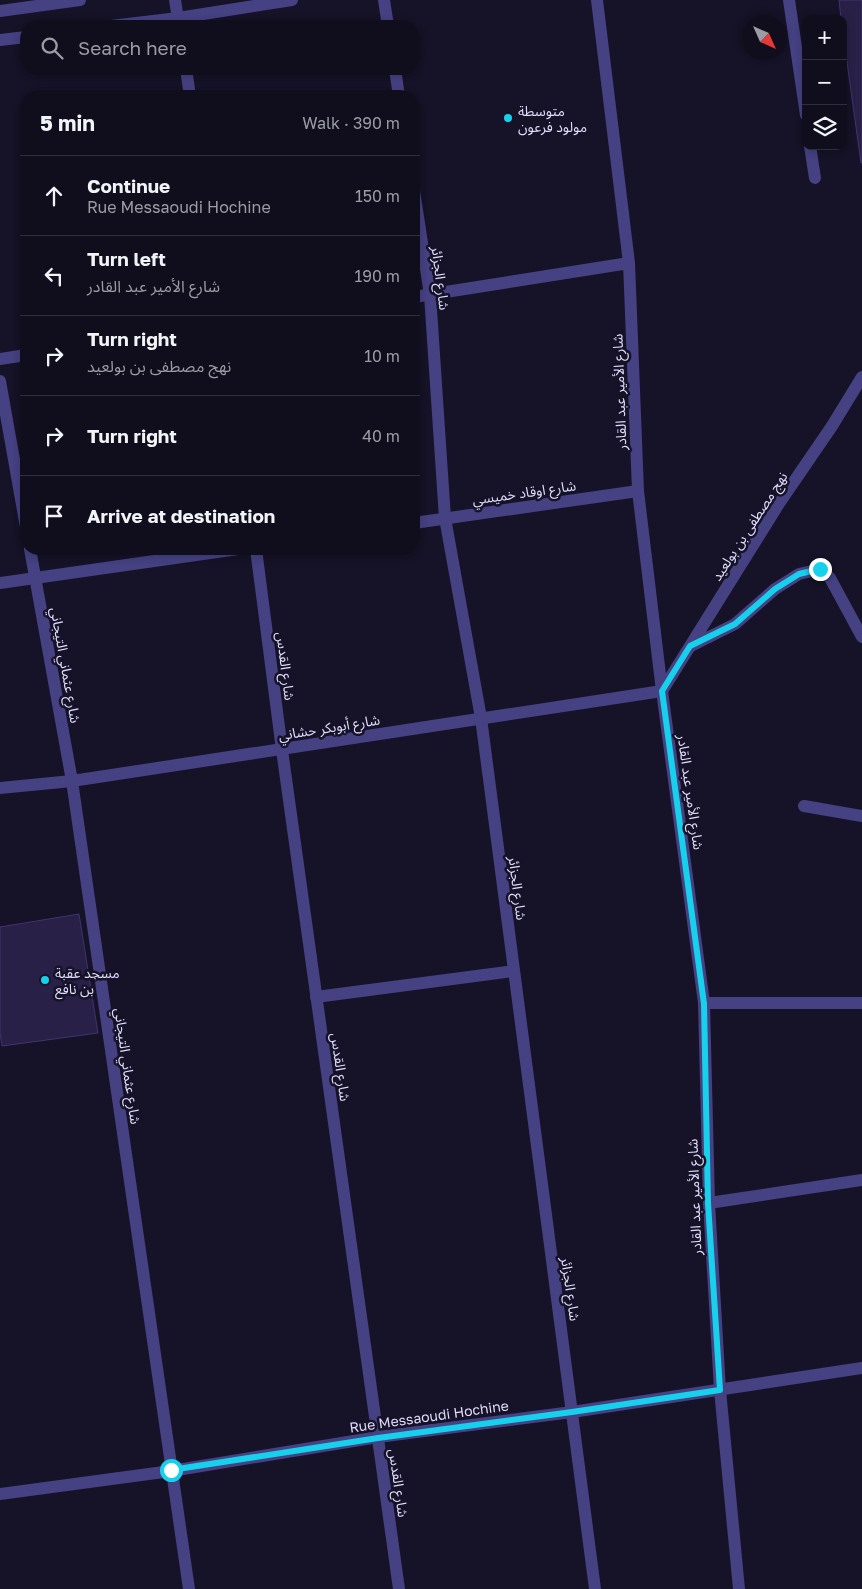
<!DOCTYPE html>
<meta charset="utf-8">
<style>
body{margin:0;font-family:"Golos Text","Noto Sans Arabic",sans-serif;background:#191726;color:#f1f3f6}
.controls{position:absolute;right:15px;top:15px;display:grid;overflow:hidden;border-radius:10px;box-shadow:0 2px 8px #0003}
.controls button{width:45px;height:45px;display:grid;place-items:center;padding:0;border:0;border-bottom:1px solid #302e3b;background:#100e1d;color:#f1f3f6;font:25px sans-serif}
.compass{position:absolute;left:742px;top:15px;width:45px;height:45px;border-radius:50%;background:#100e1d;box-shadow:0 2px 8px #0003;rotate:135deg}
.stop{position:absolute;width:15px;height:15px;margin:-11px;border:4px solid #17d1ec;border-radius:50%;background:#fff}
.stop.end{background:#17d1ec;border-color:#fff;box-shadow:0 1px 5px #0008}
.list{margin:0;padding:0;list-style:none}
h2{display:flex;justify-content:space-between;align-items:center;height:65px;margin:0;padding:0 20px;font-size:21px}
h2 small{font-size:16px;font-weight:400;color:#9c9ca4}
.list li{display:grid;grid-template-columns:32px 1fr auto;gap:15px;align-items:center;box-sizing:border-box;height:80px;padding:0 20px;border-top:1px solid #302e3b}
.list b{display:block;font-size:19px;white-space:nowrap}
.list p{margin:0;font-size:16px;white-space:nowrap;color:#9c9ca4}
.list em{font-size:16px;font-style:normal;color:#9c9ca4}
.icon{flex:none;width:28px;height:28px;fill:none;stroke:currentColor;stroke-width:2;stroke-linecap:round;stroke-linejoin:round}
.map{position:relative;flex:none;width:862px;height:1589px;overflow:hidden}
.search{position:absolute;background:#100e1d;box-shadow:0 2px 8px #0003;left:20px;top:20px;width:400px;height:55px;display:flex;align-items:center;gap:12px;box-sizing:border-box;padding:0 18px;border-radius:20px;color:#9c9ca4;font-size:19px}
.panel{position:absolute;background:#100e1d;box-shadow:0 2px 8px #0003;left:20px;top:90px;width:400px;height:465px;border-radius:20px}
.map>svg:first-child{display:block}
</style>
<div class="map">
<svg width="862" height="1589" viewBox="0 0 862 1589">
<rect width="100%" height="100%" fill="#161227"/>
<g fill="#282046" stroke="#413470">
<polygon points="839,0 862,0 862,163 861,163 843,33 843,19 841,19"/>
<polygon points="79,914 98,1033 2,1046 0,1033 0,927"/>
</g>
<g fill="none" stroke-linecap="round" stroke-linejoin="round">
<g stroke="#454182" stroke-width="12">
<polyline points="175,0 179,25"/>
<polyline points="384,0 388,26"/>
<polyline points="597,0 629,263 638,491 662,691 704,1003 709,1203 720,1390 739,1589"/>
<polyline points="789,0 806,115"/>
<polyline points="0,11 80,0"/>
<polyline points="111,26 178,18 292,0"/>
<polyline points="0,40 26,37"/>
<polyline points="186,69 190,96"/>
<polyline points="395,69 399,96"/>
<polyline points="810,146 815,178"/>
<polyline points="414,191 430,295 445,518 481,718 595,1589"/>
<polyline points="414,297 629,263"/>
<polyline points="0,359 26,355"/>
<polyline points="0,381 26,527"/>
<polyline points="414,523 638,491"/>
<polyline points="30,549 72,781 189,1589"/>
<polyline points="256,549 282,750 399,1589"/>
<polyline points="0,583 238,549"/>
<polyline points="691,646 735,624 775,589 799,574 820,569 830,578 862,637"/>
<polyline points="0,788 72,781 662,691 780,502 832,426 862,377"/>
<polyline points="804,806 862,816"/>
<polyline points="316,997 514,971"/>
<polyline points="704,1003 862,1003"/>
<polyline points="709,1203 862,1180"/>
<polyline points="0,1494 171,1471 378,1437 572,1412 862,1368"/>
</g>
</g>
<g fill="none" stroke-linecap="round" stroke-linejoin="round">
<polyline stroke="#17d1ec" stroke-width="6" points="171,1470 378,1438 572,1412 720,1390 708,1203 704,1004 662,691 690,646 735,624 775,589 799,574 820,569"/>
</g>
<g fill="#17d1ec" stroke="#161227" stroke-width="2">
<circle cx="508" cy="118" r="5"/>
<circle cx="45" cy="980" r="5"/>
</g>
<g text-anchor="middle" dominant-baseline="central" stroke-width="5" stroke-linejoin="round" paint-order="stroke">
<g font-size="14" fill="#dfdbfc" stroke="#161227" text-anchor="start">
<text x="518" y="110">متوسطة<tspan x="518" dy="16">مولود فرعون</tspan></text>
<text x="55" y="972">مسجد عقبة<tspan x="55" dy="16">بن نافع</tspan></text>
</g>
<g font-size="14" fill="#dfdbfc" stroke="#161227">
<text transform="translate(441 278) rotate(83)">شارع الجزائر</text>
<text transform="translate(619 392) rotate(-92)">شارع الأمير عبد القادر</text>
<text transform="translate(524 492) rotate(-8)">شارع اوقاد خميسي</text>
<text transform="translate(749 526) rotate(-57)">نهج مصطفى بن بولعيد</text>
<text transform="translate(66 665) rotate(80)">شارع عثماني التيجاني</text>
<text transform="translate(286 666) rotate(83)">شارع القدس</text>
<text transform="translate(329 727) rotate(-9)">شارع أبوبكر حشاني</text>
<text transform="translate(691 792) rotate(82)">شارع الأمير عبد القادر</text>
<text transform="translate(518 888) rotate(83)">شارع الجزائر</text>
<text transform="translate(128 1066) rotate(82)">شارع عثماني التيجاني</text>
<text transform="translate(341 1067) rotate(82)">شارع القدس</text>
<text transform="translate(694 1197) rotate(-92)">شارع الأمير عبد القادر</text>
<text transform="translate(571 1289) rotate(82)">شارع الجزائر</text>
<text transform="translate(429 1416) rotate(-8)">Rue Messaoudi Hochine</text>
<text transform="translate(399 1483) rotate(82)">شارع القدس</text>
</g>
</g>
</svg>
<div class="controls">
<button>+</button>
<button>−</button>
<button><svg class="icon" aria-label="layers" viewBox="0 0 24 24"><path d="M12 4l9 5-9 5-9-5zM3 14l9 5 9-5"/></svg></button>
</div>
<svg class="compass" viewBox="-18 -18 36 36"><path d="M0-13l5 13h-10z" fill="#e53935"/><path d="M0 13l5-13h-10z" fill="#9c9ca4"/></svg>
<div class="stop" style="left:171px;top:1470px"></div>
<div class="stop end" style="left:820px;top:569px"></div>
<div class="search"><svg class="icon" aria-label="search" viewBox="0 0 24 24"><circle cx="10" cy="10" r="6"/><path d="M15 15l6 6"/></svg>Search here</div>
<section class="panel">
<h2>5 min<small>Walk · 390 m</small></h2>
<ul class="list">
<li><svg class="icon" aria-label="ahead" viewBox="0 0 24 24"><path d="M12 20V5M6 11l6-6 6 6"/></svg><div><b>Continue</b><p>Rue Messaoudi Hochine</p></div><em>150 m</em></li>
<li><svg class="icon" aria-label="left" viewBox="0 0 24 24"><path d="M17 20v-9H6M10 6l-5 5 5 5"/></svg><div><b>Turn left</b><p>شارع الأمير عبد القادر</p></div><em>190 m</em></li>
<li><svg class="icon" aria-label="right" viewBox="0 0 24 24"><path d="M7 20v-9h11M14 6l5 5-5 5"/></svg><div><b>Turn right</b><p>نهج مصطفى بن بولعيد</p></div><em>10 m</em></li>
<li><svg class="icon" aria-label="right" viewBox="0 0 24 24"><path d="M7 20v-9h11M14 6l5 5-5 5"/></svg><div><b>Turn right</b></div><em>40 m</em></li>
<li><svg class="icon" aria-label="arrive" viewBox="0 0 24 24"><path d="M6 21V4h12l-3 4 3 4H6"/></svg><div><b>Arrive at destination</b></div></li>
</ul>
</section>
</div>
